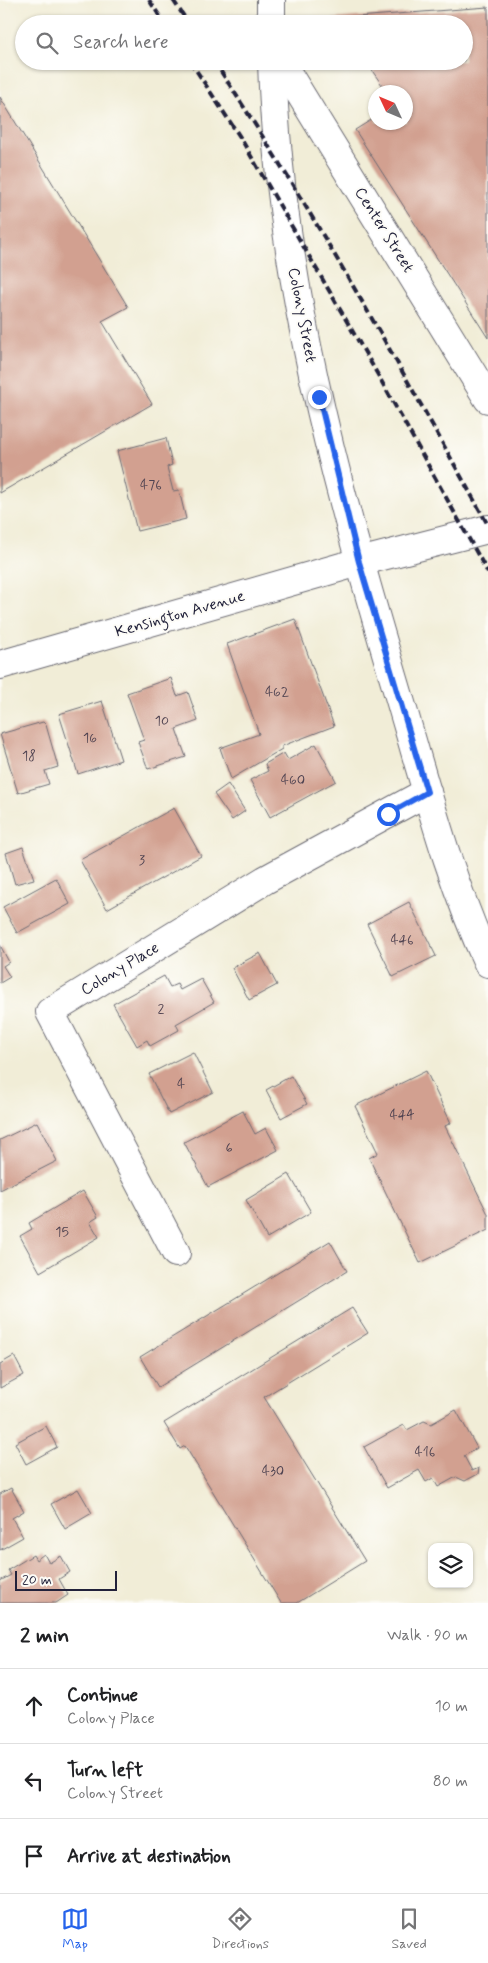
<!DOCTYPE html>
<meta charset="utf-8">
<style>
body{margin:0;font-family:Mynerve,sans-serif;background:#f2f2f2;color:#202124}
.controls{position:absolute;right:15px;bottom:15px;display:grid;overflow:hidden;border-radius:10px;box-shadow:0 1px 4px #0004}
.controls button{width:45px;height:45px;display:grid;place-items:center;padding:0;border:0;border-bottom:1px solid #e0e0e0;background:#fff;color:#202124;font:25px sans-serif}
.compass{position:absolute;left:368px;top:85px;width:45px;height:45px;border-radius:50%;background:#fff;box-shadow:0 1px 4px #0004;rotate:314deg}
.scale{position:absolute;left:15px;bottom:12px;width:102px;box-sizing:border-box;padding-left:5px;border:2px solid #22223b;border-top:0;font-size:14px;line-height:18px;white-space:nowrap;color:#22223b;-webkit-text-stroke:4px #fdfcf7;paint-order:stroke}
.stop{position:absolute;width:15px;height:15px;margin:-11px;border:4px solid #2563eb;border-radius:50%;background:#fff}
.stop.end{background:#2563eb;border-color:#fff;box-shadow:0 1px 5px #0008}
.list{margin:0;padding:0;list-style:none}
h2{display:flex;justify-content:space-between;align-items:center;height:65px;margin:0;padding:0 20px;font-size:21px}
h2 small{font-size:16px;font-weight:400;color:#757577}
.list li{display:grid;grid-template-columns:32px 1fr auto;gap:15px;align-items:center;box-sizing:border-box;height:75px;padding:0 20px;border-top:1px solid #e0e0e0}
.list b{display:block;font-size:19px;white-space:nowrap}
.list p{margin:0;font-size:16px;white-space:nowrap;color:#757577}
.list em{font-size:16px;font-style:normal;color:#757577}
.icon{flex:none;width:28px;height:28px;fill:none;stroke:currentColor;stroke-width:2;stroke-linecap:round;stroke-linejoin:round}
.map{position:relative;flex:none;width:488px;height:1603px;overflow:hidden}
.search{position:absolute;background:#fff;box-shadow:0 1px 4px #0004;left:15px;right:15px;top:15px;height:55px;display:flex;align-items:center;gap:12px;box-sizing:border-box;padding:0 18px;border-radius:28px;color:#757577;font-size:19px}
.sheet{height:290px;background:#fff}
nav{display:flex;justify-content:space-around;align-items:center;box-sizing:border-box;height:70px;border-top:1px solid #e0e0e0;background:#fff;font-size:14px;color:#757577}
nav a{display:grid;justify-items:center;gap:2px}
nav .on{color:#2563eb}
.map>svg:first-child{display:block}
</style>
<div class="map">
<svg width="488" height="1603" viewBox="0 0 488 1603">
<rect width="100%" height="100%" fill="#fdfcf7"/>
<filter id="ink" filterUnits="userSpaceOnUse"><feTurbulence type="fractalNoise" baseFrequency=".02" numOctaves="2"/><feDisplacementMap in="SourceGraphic" scale="10" xChannelSelector="R" yChannelSelector="G"/><feConvolveMatrix kernelMatrix="1 2 1 2 8 2 1 2 1" color-interpolation-filters="sRGB"/></filter>
<filter id="wash" filterUnits="userSpaceOnUse"><feTurbulence type="fractalNoise" baseFrequency=".0096" numOctaves="4" result="noise"/><feDisplacementMap in="SourceGraphic" scale="20" xChannelSelector="R" yChannelSelector="G"/><feGaussianBlur stdDeviation="1.12" result="paint"/><feColorMatrix in="noise" values="0 0 0 0 0 0 0 0 0 0 0 0 0 0 0 0 0 1.4 0 .05"/><feComposite in="paint" operator="in"/></filter>
<g filter="url(#wash)">
<rect width="100%" height="100%" fill="#f1edd7"/>
<g id="blocks">
<g fill="#d2a090">
<polygon points="488,7 488,338 355,130 376,117 376,122 406,122 406,92 387,92 373,72 370,63 320,67 320,61 464,61 464,24 318,24 317,20"/>
<polygon points="0,97 128,307 102,321 152,404 0,493"/>
<polygon points="166,438 172,465 167,467 173,491 179,490 186,519 137,531 117,451"/>
<polygon points="295,619 334,726 282,746 282,749 231,779 220,748 259,734 227,644"/>
<polygon points="171,678 177,696 188,692 198,721 176,729 186,757 148,769 138,742 144,740 127,693"/>
<polygon points="102,701 121,760 78,774 59,714"/>
<polygon points="43,722 46,725 58,767 45,771 49,784 18,793 0,734"/>
<polygon points="316,744 336,781 270,817 250,780 268,771 265,764 284,753 288,760"/>
<polygon points="228,784 245,811 232,820 214,794"/>
<polygon points="174,808 201,856 107,909 80,860"/>
<polygon points="23,847 34,879 15,884 6,853"/>
<polygon points="56,878 70,904 17,933 3,907"/>
<polygon points="409,902 436,956 393,977 367,924"/>
<polygon points="0,945 9,962 3,966 10,977 0,983"/>
<polygon points="260,953 277,985 249,1000 232,968"/>
<polygon points="164,976 170,987 177,984 180,990 201,979 214,1002 176,1024 179,1030 150,1046 147,1040 137,1046 113,1004"/>
<polygon points="193,1052 213,1092 169,1114 149,1074"/>
<polygon points="426,1071 451,1123 445,1126 488,1214 488,1230 420,1263 369,1158 378,1153 355,1106"/>
<polygon points="291,1076 307,1104 281,1118 266,1090"/>
<polygon points="243,1111 255,1134 266,1128 278,1150 208,1187 184,1142"/>
<polygon points="37,1122 57,1161 0,1190 0,1140"/>
<polygon points="289,1174 311,1212 267,1238 246,1200"/>
<polygon points="83,1191 98,1217 90,1222 99,1237 40,1272 20,1236 32,1229 29,1223"/>
<polygon points="330,1241 347,1271 158,1387 140,1357"/>
<polygon points="352,1308 368,1333 264,1397 365,1561 297,1603 281,1603 185,1446 180,1449 164,1423"/>
<polygon points="14,1356 24,1375 0,1388 0,1364"/>
<polygon points="456,1410 477,1448 464,1456 472,1471 479,1468 478,1474 465,1481 456,1477 438,1487 433,1478 426,1482 419,1470 387,1488 364,1447 404,1425 407,1430 424,1421 431,1424"/>
<polygon points="46,1426 57,1447 26,1464 15,1443"/>
<polygon points="11,1488 24,1511 12,1518 23,1537 0,1550 0,1494"/>
<polygon points="78,1489 92,1513 65,1529 51,1504"/>
<polygon points="44,1554 49,1563 61,1556 70,1572 59,1579 68,1595 56,1603 0,1603 0,1581 11,1575 8,1570 33,1555 36,1560"/>
</g>
</g>
</g>
<g filter="url(#ink)">
<use href="#blocks" fill-opacity="0" stroke="#6a6972" stroke-width="1"/>
<g fill="none" stroke-linecap="round" stroke-linejoin="round">
<g stroke="#6a6972" stroke-width="30">
<g id="minor">
<polyline points="280,61 488,399"/>
<polyline points="176,1253 50,1012 265,880 427,792"/>
</g>
</g>
<g stroke="#6a6972" stroke-width="30">
<g id="major">
<polyline points="271,0 271,24"/>
<path d="M272,61c6,215 65,427 126,632 27,90 50,184 90,270"/>
<polyline points="0,665 359,562 488,529"/>
</g>
</g>
<use href="#minor" stroke="#fff" stroke-width="28"/>
<use href="#major" stroke="#fff" stroke-width="28"/>
<g stroke="#22223b" stroke-width="4" stroke-dasharray="8 4" stroke-linecap="butt">
<polyline points="149,0 165,24"/>
<polyline points="173,0 189,24"/>
<polyline points="190,61 240,137 378,375 488,573"/>
<path d="M214,61c99,150 187,307 274,464"/>
</g>
</g>
</g>
<g fill="none" stroke-linecap="round" stroke-linejoin="round" filter="url(#ink)">
<polyline stroke="#2563eb" stroke-width="6" points="319,397 359,562 427,792 388,814"/>
</g>
<g text-anchor="middle" dominant-baseline="central" stroke-width="4" stroke-linejoin="round" paint-order="stroke">
<g font-size="14" fill="#4e4250">
<text x="151" y="485">476</text>
<text x="277" y="692">462</text>
<text x="162" y="721">10</text>
<text x="90" y="738">16</text>
<text x="29" y="756">18</text>
<text x="293" y="780">460</text>
<text x="142" y="860">3</text>
<text x="402" y="940">446</text>
<text x="161" y="1009">2</text>
<text x="181" y="1084">4</text>
<text x="402" y="1115">444</text>
<text x="229" y="1148">6</text>
<text x="62" y="1232">15</text>
<text x="425" y="1452">416</text>
<text x="273" y="1471">430</text>
</g>
<g font-size="16" fill="#22223b" stroke="#fdfcf7">
<text transform="translate(384 230) rotate(58)">Center Street</text>
<text transform="translate(302 315) rotate(79)">Colony Street</text>
<text transform="translate(180 614) rotate(-16)">Kensington Avenue</text>
<text transform="translate(120 969) rotate(-31)">Colony Place</text>
</g>
</g>
</svg>
<div class="controls">
<button><svg class="icon" aria-label="layers" viewBox="0 0 24 24"><path d="M12 4l9 5-9 5-9-5zM3 14l9 5 9-5"/></svg></button>
</div>
<svg class="compass" viewBox="-18 -18 36 36"><path d="M0-13l5 13h-10z" fill="#e53935"/><path d="M0 13l5-13h-10z" fill="#757577"/></svg>
<div class="scale">20 m</div>
<div class="stop" style="left:388px;top:814px"></div>
<div class="stop end" style="left:319px;top:397px"></div>
<div class="search"><svg class="icon" aria-label="search" viewBox="0 0 24 24"><circle cx="10" cy="10" r="6"/><path d="M15 15l6 6"/></svg>Search here</div>
</div>
<section class="sheet">
<h2>2 min<small>Walk · 90 m</small></h2>
<ul class="list">
<li><svg class="icon" aria-label="ahead" viewBox="0 0 24 24"><path d="M12 20V5M6 11l6-6 6 6"/></svg><div><b>Continue</b><p>Colony Place</p></div><em>10 m</em></li>
<li><svg class="icon" aria-label="left" viewBox="0 0 24 24"><path d="M17 20v-9H6M10 6l-5 5 5 5"/></svg><div><b>Turn left</b><p>Colony Street</p></div><em>80 m</em></li>
<li><svg class="icon" aria-label="arrive" viewBox="0 0 24 24"><path d="M6 21V4h12l-3 4 3 4H6"/></svg><div><b>Arrive at destination</b></div></li>
</ul>
</section>
<nav>
<a class="on"><svg class="icon" aria-label="map" viewBox="0 0 24 24"><path d="M3 6l6-2 6 2 6-2v14l-6 2-6-2-6 2zM9 4v14M15 6v14"/></svg>Map</a>
<a><svg class="icon" aria-label="directions" viewBox="0 0 24 24"><path d="M12 3l9 9-9 9-9-9zM9 14v-3h6M13 9l2 2-2 2"/></svg>Directions</a>
<a><svg class="icon" aria-label="saved" viewBox="0 0 24 24"><path d="M7 4h10v16l-5-4-5 4z"/></svg>Saved</a>
</nav>
